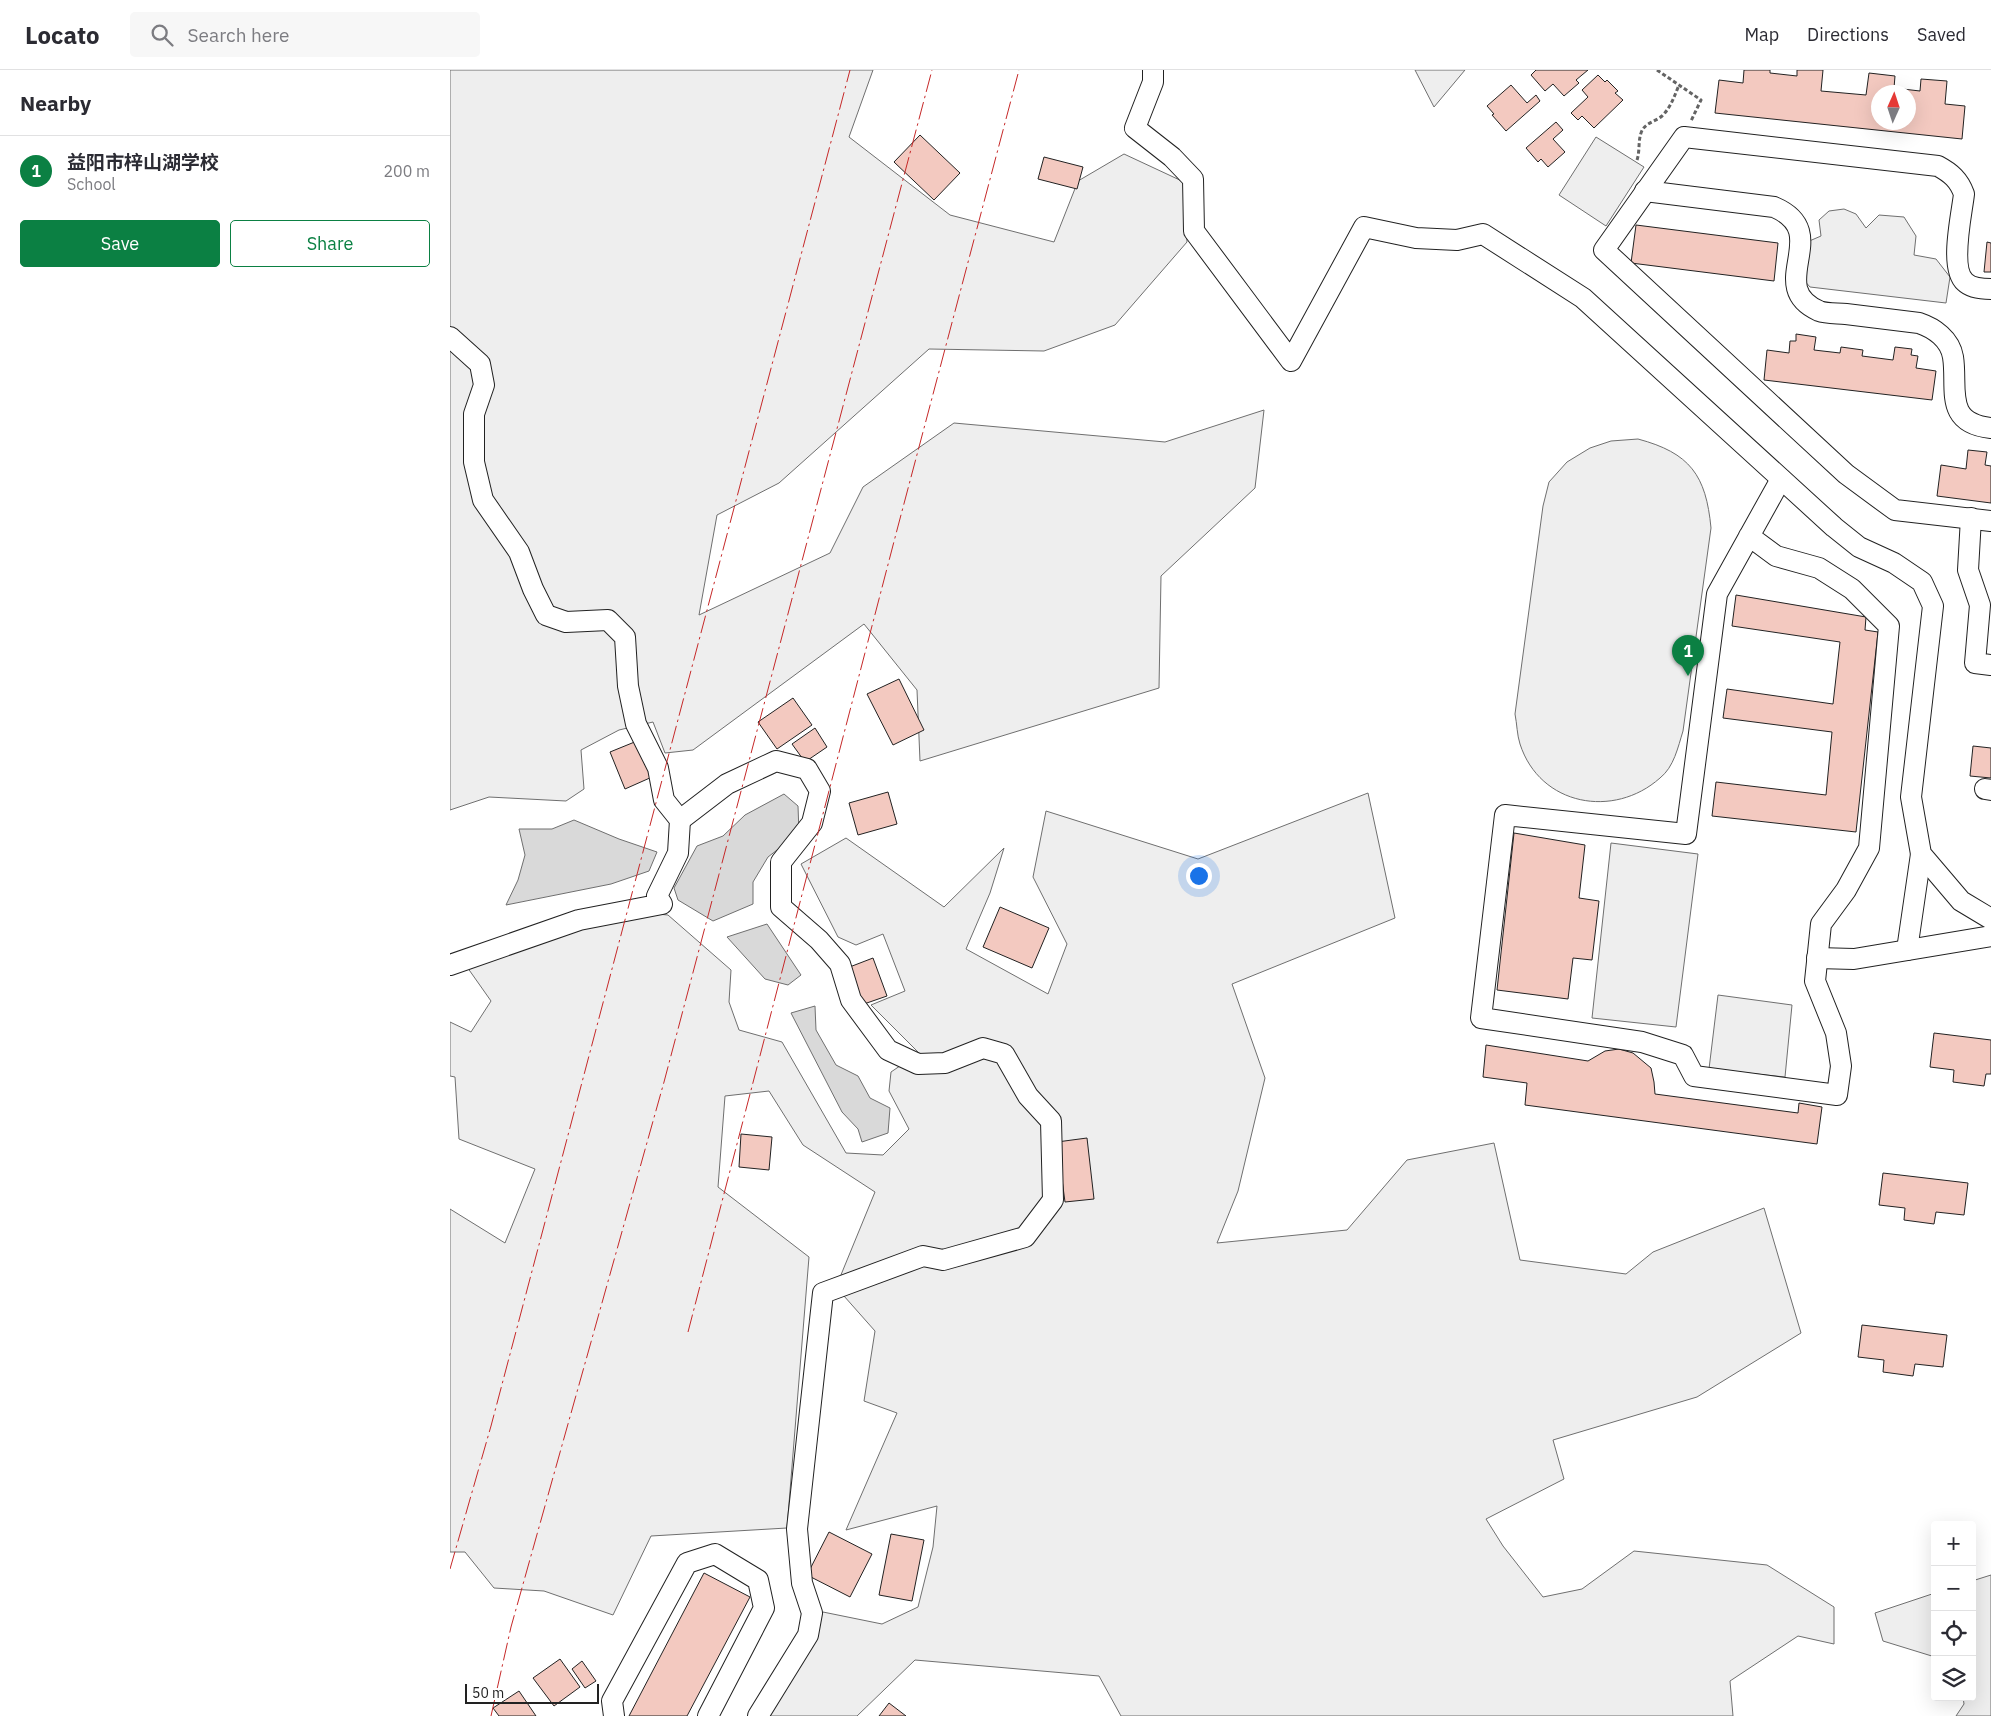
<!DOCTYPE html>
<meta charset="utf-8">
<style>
body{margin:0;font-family:"IBM Plex Sans","Noto Sans SC",sans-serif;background:#f7f7f7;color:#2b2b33}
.controls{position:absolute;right:15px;bottom:15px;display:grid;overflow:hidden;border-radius:5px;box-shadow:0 5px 20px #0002}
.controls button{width:45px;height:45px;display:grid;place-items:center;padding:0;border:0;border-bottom:1px solid #e1e1e2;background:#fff;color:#2b2b33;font:25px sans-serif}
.compass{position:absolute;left:1421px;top:15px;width:45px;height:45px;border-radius:50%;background:#fff;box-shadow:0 5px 20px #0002;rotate:3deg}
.scale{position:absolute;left:15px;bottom:12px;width:134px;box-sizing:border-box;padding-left:5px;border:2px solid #222;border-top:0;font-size:14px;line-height:18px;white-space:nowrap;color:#222;-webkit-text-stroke:4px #fff;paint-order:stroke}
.you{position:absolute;left:748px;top:805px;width:18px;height:18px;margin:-12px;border:4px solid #fff;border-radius:50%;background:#1a73e8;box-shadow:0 0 0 8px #1a73e833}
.badge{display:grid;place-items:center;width:32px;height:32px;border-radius:50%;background:#0b8043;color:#fff;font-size:16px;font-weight:700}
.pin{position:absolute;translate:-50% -41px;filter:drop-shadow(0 1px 2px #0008)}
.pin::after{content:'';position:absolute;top:26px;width:18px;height:15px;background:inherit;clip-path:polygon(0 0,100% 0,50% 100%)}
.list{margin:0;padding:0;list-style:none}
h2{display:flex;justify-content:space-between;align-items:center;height:65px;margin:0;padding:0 20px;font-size:21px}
h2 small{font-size:16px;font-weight:400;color:#7c7c81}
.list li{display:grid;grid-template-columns:32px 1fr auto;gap:15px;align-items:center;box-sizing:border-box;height:70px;padding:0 20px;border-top:1px solid #e1e1e2}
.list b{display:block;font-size:19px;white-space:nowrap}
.list p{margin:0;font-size:16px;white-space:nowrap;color:#7c7c81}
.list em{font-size:16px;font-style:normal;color:#7c7c81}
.actions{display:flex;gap:10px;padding:15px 20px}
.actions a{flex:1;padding:11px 0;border:1px solid #0b8043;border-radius:5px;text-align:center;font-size:18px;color:#0b8043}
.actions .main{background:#0b8043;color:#fff}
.icon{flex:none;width:28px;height:28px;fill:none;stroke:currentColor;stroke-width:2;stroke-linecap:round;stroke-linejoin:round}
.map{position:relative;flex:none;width:1541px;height:1646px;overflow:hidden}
header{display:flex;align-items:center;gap:30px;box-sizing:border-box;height:70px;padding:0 25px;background:#fff;border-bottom:1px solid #e1e1e2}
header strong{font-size:24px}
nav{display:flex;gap:28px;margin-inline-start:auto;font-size:18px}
.search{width:350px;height:45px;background:#f7f7f7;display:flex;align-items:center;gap:12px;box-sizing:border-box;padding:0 18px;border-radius:5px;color:#7c7c81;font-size:19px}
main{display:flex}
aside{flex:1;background:#fff}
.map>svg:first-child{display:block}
</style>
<header>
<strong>Locato</strong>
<div class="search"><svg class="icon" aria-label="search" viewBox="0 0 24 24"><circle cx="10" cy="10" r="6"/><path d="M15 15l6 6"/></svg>Search here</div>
<nav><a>Map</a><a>Directions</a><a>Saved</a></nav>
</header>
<main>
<aside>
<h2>Nearby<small></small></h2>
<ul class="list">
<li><span class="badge">1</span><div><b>益阳市梓山湖学校</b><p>School</p></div><em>200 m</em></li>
</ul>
<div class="actions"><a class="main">Save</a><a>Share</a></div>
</aside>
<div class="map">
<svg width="1541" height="1646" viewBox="0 0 1541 1646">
<rect width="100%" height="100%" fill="#fff"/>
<g fill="#eee" stroke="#6f6f6f">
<polygon points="0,0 423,0 399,67 500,145 604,172 628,111 674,84 734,112 737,172 665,255 594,281 479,279 329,413 267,445 249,545 380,483 413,417 504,353 715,372 814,340 805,418 711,506 709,618 470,691 467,620 414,554 243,680 215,683 203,652 169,660 131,680 134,719 116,731 39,727 0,740"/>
<polygon points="965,0 1015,0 984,37"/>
<polygon points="1146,67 1194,97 1156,156 1109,125"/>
<polygon points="1394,139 1406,144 1416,158 1429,145 1454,147 1466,166 1464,185 1486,189 1500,207 1496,233 1360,217 1352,208 1357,172 1371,166 1369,150 1379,141"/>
<path d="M1188,369c52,14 68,36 73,89l-28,203c-5,16 -9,36 -23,47 -46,41 -120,28 -140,-34 -3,-9 -3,-20 -5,-30l28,-208 6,-24 18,-20 23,-14 21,-7z"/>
<polygon points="918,723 945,848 782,914 815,1008 788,1121 767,1173 897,1160 957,1090 1044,1073 1070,1190 1176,1204 1203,1182 1314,1138 1351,1263 1247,1327 1103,1370 1114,1409 1036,1449 1053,1476 1093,1527 1132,1519 1184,1481 1317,1495 1384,1537 1384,1574 1348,1566 1280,1611 1283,1646 671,1646 649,1606 465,1590 407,1646 315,1646 351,1591 373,1542 432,1554 468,1537 483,1477 487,1436 396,1460 447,1343 414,1331 425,1261 386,1217 425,1122 353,1075 319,1021 275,1026 268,1117 359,1187 337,1458 201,1466 163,1545 94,1521 44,1518 15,1482 0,1482 0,1139 55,1173 85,1099 9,1069 5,1007 0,1006 0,952 21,962 41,931 10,887 154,839 218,845 281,900 279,932 289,960 332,972 396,1083 433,1085 459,1059 439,1021 441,1002 469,983 421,935 455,921 433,864 406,875 388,867 351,794 396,768 494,837 554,778 540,823 516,879 598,924 617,874 583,807 596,741 748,789"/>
<polygon points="1161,773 1248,784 1226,957 1142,948"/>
<polygon points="1268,925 1342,935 1335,1007 1259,999"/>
<polygon points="1541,1505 1541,1646 1506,1646 1514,1634 1513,1627 1522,1627 1522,1511"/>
<polygon points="1485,1523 1485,1587 1433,1571 1425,1543"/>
</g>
<g fill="#d9d9d9" stroke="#6f6f6f">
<polygon points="334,724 348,736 349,763 318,787 303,812 303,834 263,851 228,830 224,818 247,776 273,766 295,745"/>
<polygon points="124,750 169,769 207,782 199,801 161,814 56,835 68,810 75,785 69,759 102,759"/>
<polygon points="317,854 351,905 338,915 315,909 277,867"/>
<polygon points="365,936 366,960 386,995 408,1006 420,1028 440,1038 438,1063 412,1072 408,1059 392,1042 341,943"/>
</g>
<g fill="#f3c9c0" stroke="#222" fill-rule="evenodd">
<polygon points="1086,0 1138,0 1126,10 1129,13 1114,26 1103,14 1095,21 1081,5"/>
<path d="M1294,0h26v3l27,3v-6h26l-2,21 45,4 3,-22 26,3 -1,12 26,3 1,-12 26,2 -2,23 20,2 -3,33 -247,-26 4,-33 24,3zM1428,22h30v30h-30z"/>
<polygon points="1148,5 1155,12 1157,10 1168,21 1165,23 1173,30 1144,58 1132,46 1128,50 1121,43 1138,27 1132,20"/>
<polygon points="1061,15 1077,33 1086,25 1090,31 1056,61 1042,45 1044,44 1037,36"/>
<polygon points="1106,52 1113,60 1103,69 1115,82 1098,97 1091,89 1088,92 1076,78"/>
<polygon points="470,65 510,103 484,130 444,92"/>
<polygon points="594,87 633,97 627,119 588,109"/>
<polygon points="1186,155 1328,173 1324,211 1181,193"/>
<polygon points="1537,172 1541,173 1541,202 1534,202"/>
<polygon points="1346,264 1366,267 1364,280 1390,283 1391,277 1413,280 1412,286 1443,290 1445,277 1462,279 1461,285 1468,286 1466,298 1486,301 1482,330 1314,310 1317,280 1339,283 1340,271 1346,271"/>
<polygon points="1518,380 1537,382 1535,395 1541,396 1541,433 1487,426 1491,395 1516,399"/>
<polygon points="1286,525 1416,547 1415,560 1428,562 1406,762 1262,746 1266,712 1376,725 1382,662 1273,648 1277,619 1383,634 1390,572 1282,556"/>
<polygon points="449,609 474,660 443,675 417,624"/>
<polygon points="343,628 362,655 327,679 308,652"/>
<polygon points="365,658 377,677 355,692 342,674"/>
<polygon points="187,671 202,707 175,719 160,682"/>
<polygon points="1523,676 1541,678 1541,708 1520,706"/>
<polygon points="438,722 447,754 408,765 399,733"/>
<polygon points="1064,763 1135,775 1129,828 1149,831 1142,890 1123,888 1118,929 1047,920"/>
<polygon points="550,837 599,858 582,898 533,877"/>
<polygon points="423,888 437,926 411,935 397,898"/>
<polygon points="1484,963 1541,970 1541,1004 1536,1004 1534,1016 1503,1012 1504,1000 1480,997"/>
<polygon points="1036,975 1138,991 1155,981 1169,979 1183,983 1201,998 1204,1012 1205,1024 1348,1043 1349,1033 1372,1037 1367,1074 1075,1035 1077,1013 1033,1007"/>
<polygon points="291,1064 322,1067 319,1100 289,1097"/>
<polygon points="637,1068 644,1129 615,1132 607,1072"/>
<polygon points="1433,1103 1518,1113 1514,1145 1486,1142 1484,1154 1454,1150 1455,1138 1429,1135"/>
<polygon points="1412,1255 1497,1265 1493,1297 1465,1294 1463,1306 1433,1302 1434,1290 1408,1287"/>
<polygon points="379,1462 422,1484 400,1527 357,1505"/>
<polygon points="441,1464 474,1470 462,1531 429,1525"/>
<polygon points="254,1503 300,1527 237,1646 179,1646"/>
<polygon points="110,1589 130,1617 104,1636 83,1608"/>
<polygon points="132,1591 146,1611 135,1618 122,1599"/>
<polygon points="69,1621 86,1646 49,1646 43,1638"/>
<polygon points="439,1633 456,1646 429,1646"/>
</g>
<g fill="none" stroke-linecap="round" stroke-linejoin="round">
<g stroke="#222" stroke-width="22">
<g id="minor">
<polyline points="703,0 703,12 685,58 722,87 743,109 744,161 841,291 914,157 966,168 1007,170 1033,164 1133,228 1384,457 1409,477 1444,493 1472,512 1483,536 1461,727 1471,784 1511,831 1541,849"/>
<path d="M1195,121l129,16c61,26 -11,79 45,104 8,3 19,2 27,3 24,3 48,6 73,9 15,5 31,16 34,34 5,31 -10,66 38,71"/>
<path d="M1541,219c-9,0 -20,-1 -26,-7 -16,-14 -3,-69 -1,-88 -5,-14 -13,-21 -26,-28l-254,-29 -80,113 242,224 49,36 96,11"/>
<polyline points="0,267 30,294 34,315 24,344 24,392 33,430 69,482 83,519 96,545 116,552 158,550 175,567 178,616 186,654 208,698 214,730 230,750 228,783 207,826 212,834 129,850 0,895"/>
<polyline points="1521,448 1518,500 1530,535 1525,593 1541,595"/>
<polyline points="1299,466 1326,486 1369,498 1402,519 1439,556 1419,778 1396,820 1371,854 1365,911 1386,963 1391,996 1387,1025 1244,1006 1233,985 1192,972 1031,948 1055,745 1236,764 1267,524 1331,409"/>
<polyline points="1535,719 1541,720"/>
<polyline points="230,750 277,714 326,691 357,699 370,721 362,753 331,792 331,837 369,870 390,894 401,930 438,980 468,994 495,993 533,978 554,984 578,1026 601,1051 603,1130 575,1167 493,1190 473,1186 373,1223 347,1459 352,1513 362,1543 358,1565 308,1646"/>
<polyline points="1457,880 1471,784"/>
<polyline points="1367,888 1404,889 1541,866"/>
<polyline points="164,1646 162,1631 237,1493 265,1484 308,1510 314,1538 258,1646"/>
</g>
</g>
<g stroke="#646464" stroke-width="3" stroke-dasharray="4 2.5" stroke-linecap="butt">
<polyline points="1207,0 1251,30 1241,51"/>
<path d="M1187,90c3,-9 1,-18 4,-27 3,-10 14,-11 21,-17 9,-9 12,-19 17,-31"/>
</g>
<use href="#minor" stroke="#fff" stroke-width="20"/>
<g stroke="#c62828" stroke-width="1" stroke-dasharray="18 4 2.5 4" stroke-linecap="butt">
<polyline points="238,1262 447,460 569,0"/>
<polyline points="0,1499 41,1356 400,0"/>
<polyline points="41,1646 61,1557 214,1012 482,0"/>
</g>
</g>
</svg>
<div class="controls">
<button>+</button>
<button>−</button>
<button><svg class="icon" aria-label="locate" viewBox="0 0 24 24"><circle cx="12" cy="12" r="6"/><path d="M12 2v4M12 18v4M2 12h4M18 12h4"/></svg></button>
<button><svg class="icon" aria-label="layers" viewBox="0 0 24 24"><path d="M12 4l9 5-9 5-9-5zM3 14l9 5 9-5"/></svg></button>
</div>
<svg class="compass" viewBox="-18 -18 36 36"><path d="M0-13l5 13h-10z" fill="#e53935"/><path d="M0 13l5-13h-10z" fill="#7c7c81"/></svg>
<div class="scale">50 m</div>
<div class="you"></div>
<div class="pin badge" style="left:1238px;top:606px">1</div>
</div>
</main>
